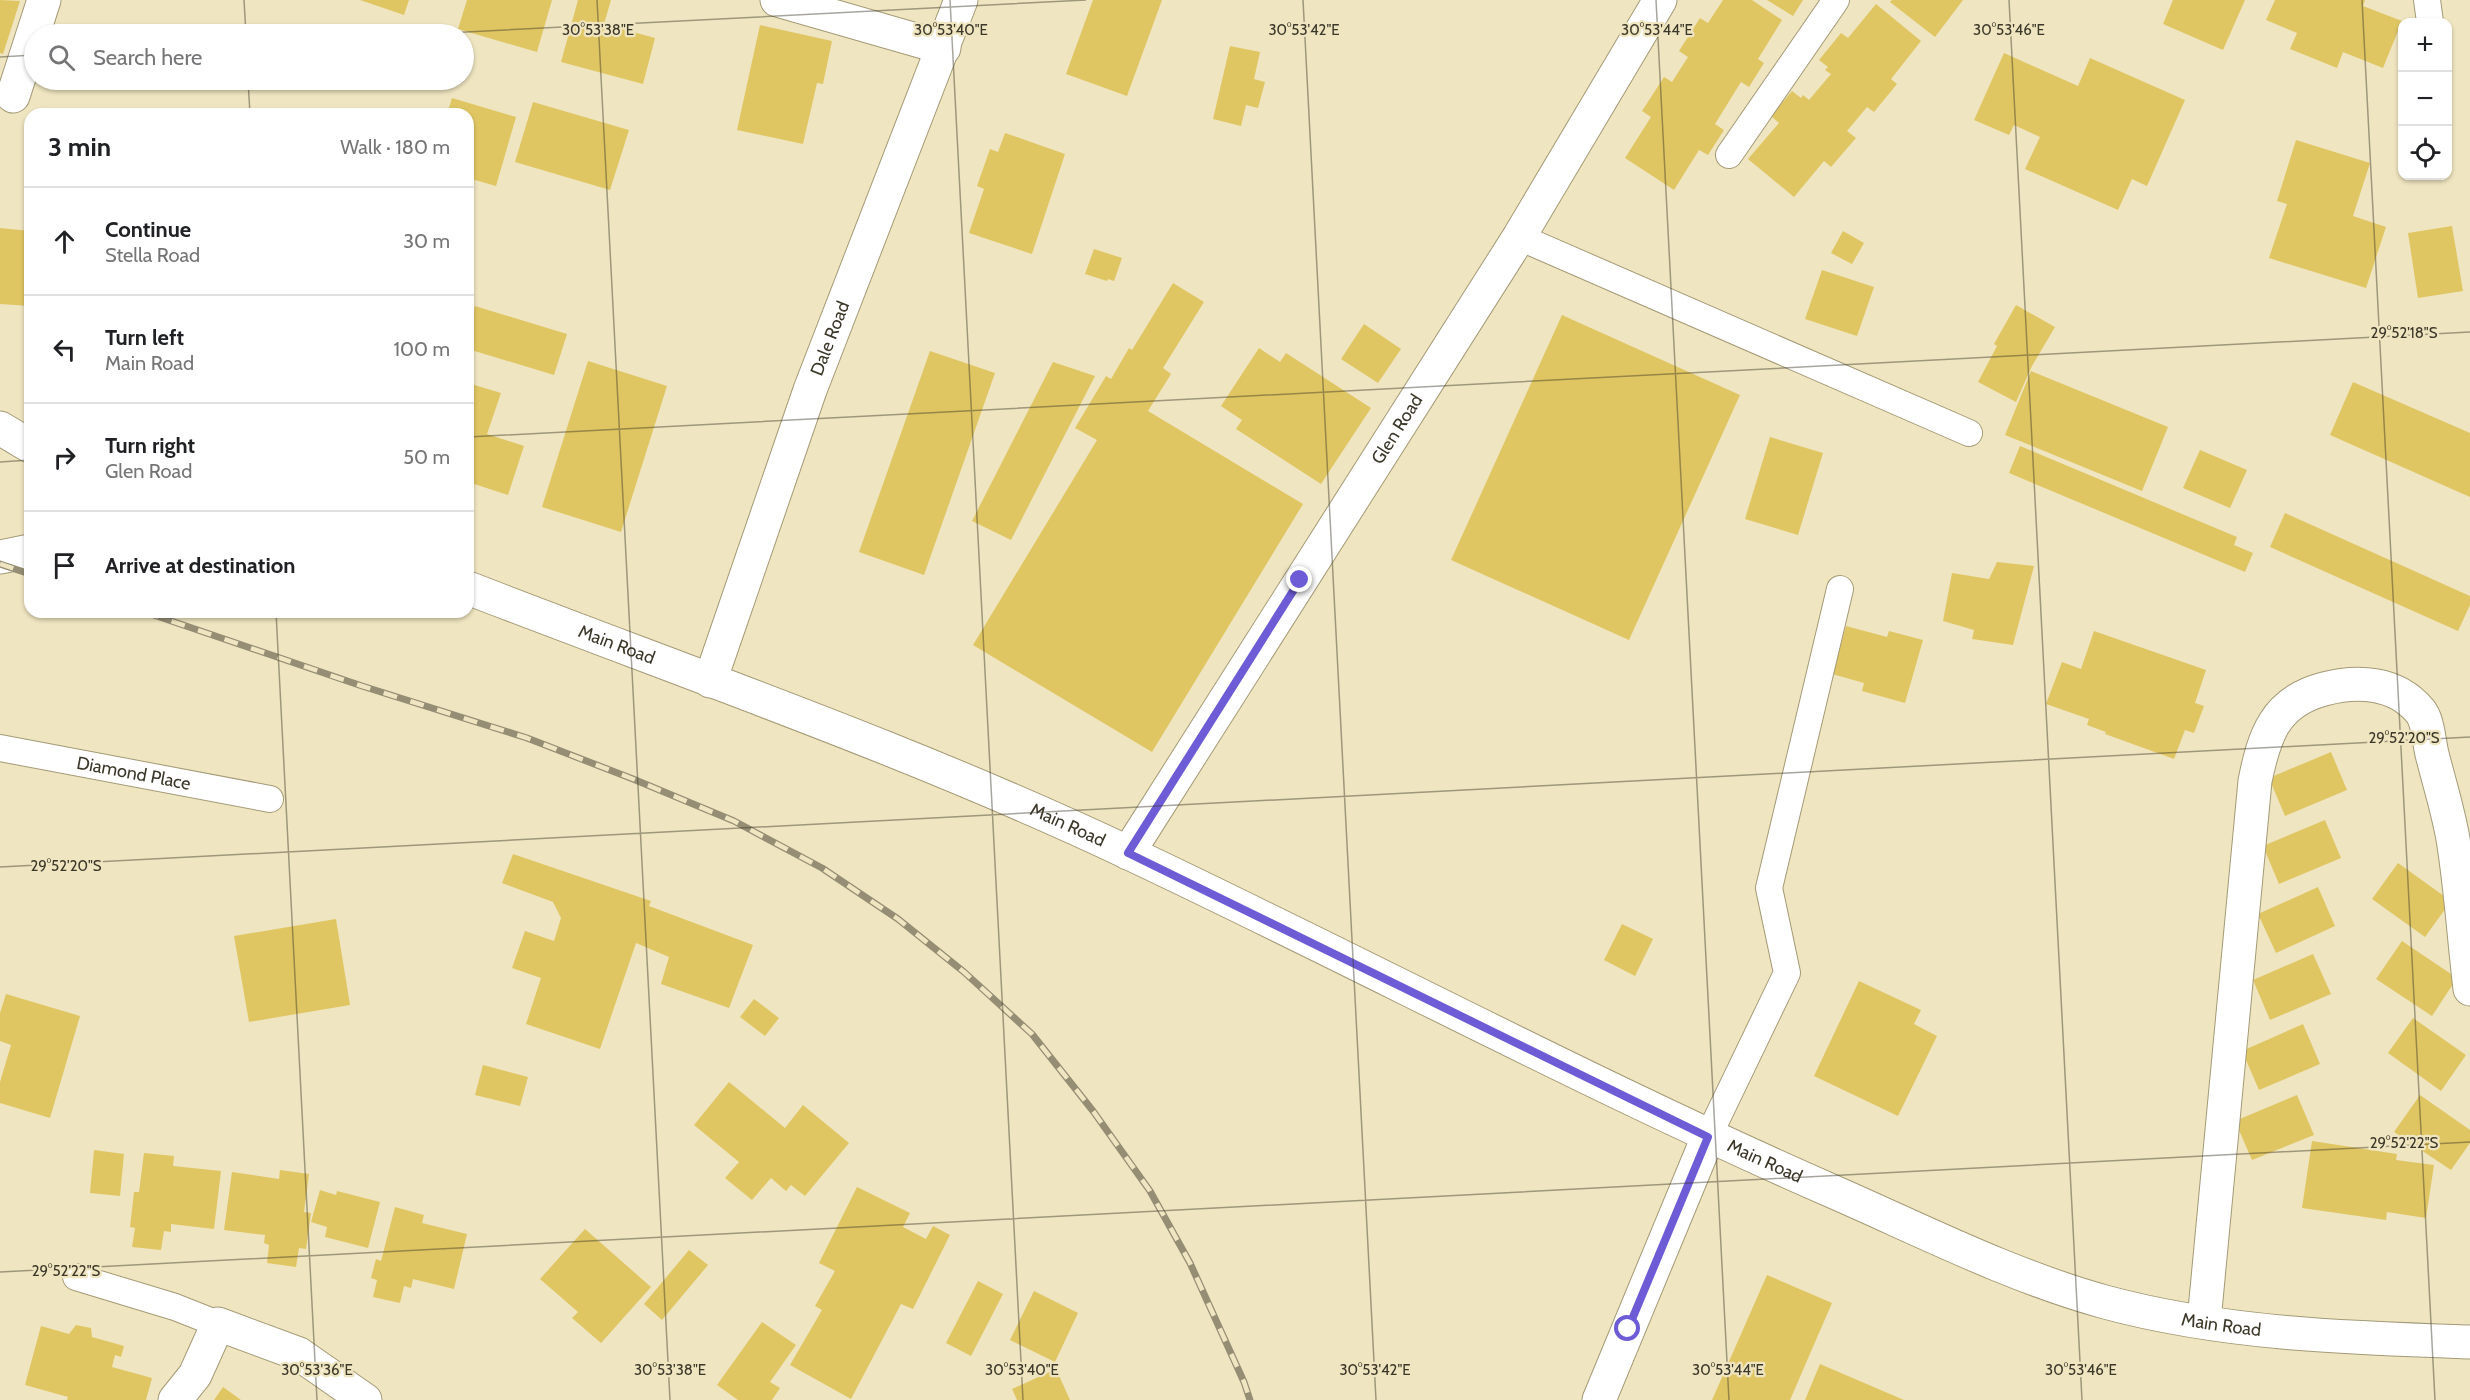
<!DOCTYPE html>
<meta charset="utf-8">
<style>
body{margin:0;font-family:Cabin,sans-serif;background:#f6f6f6;color:#202124}
.controls{position:absolute;right:18px;top:18px;display:grid;overflow:hidden;border-radius:12px;box-shadow:0 2px 4px #0004}
.controls button{width:54px;height:54px;display:grid;place-items:center;padding:0;border:0;border-bottom:2px solid #e0e0e0;background:#fff;color:#202124;font:30px sans-serif}
.stop{position:absolute;width:18px;height:18px;margin:-14px;border:4px solid #6d5cd6;border-radius:50%;background:#fff}
.stop.end{background:#6d5cd6;border-color:#fff;box-shadow:0 2px 6px #0008}
.list{margin:0;padding:0;list-style:none}
h2{display:flex;justify-content:space-between;align-items:center;height:78px;margin:0;padding:0 24px;font-size:26px}
h2 small{font-size:20px;font-weight:400;color:#757577}
.list li{display:grid;grid-template-columns:39px 1fr auto;gap:18px;align-items:center;box-sizing:border-box;height:108px;padding:0 24px;border-top:2px solid #e0e0e0}
.list b{display:block;font-size:22px;white-space:nowrap}
.list p{margin:0;font-size:20px;white-space:nowrap;color:#757577}
.list em{font-size:20px;font-style:normal;color:#757577}
.icon{flex:none;width:33px;height:33px;fill:none;stroke:currentColor;stroke-width:2;stroke-linecap:round;stroke-linejoin:round}
.map{position:relative;flex:none;width:2470px;height:1400px;overflow:hidden}
.search{position:absolute;background:#fff;box-shadow:0 2px 4px #0004;left:24px;top:24px;width:450px;height:66px;display:flex;align-items:center;gap:15px;box-sizing:border-box;padding:0 21px;border-radius:33px;color:#757577;font-size:22px}
.panel{position:absolute;background:#fff;box-shadow:0 2px 4px #0004;left:24px;top:108px;width:450px;height:510px;border-radius:18px}
.map>svg:first-child{display:block}
</style>
<div class="map">
<svg width="2470" height="1400" viewBox="0 0 2470 1400">
<rect width="100%" height="100%" fill="#efe5c0"/>
<g fill="#e0c663">
<polygon points="0,0 20,1 3,54 0,53"/>
<polygon points="360,0 409,0 404,15"/>
<polygon points="467,0 552,0 537,52 458,29"/>
<polygon points="578,0 611,0 604,24 655,38 643,84 561,62"/>
<polygon points="1093,0 1162,0 1127,96 1066,74"/>
<polygon points="1723,0 1752,0 1782,20 1758,59 1764,63 1749,87 1741,82 1715,124 1724,130 1708,155 1699,150 1674,190 1625,158 1651,117 1642,111 1664,77 1672,82 1688,57 1679,51 1700,18 1708,23"/>
<polygon points="1767,0 1803,0 1793,16"/>
<polygon points="1892,0 1963,0 1935,37 1890,2"/>
<polygon points="2173,0 2245,0 2223,50 2163,24"/>
<polygon points="2275,0 2365,0 2363,6 2402,21 2383,68 2343,52 2337,68 2290,49 2297,33 2266,20"/>
<polygon points="1876,4 1921,41 1891,79 1897,84 1874,112 1867,107 1847,131 1856,138 1831,167 1824,161 1794,197 1748,159 1779,123 1771,116 1792,91 1801,98 1803,95 1809,100 1831,74 1825,70 1828,67 1819,60 1841,33 1848,38"/>
<polygon points="760,25 832,41 823,84 817,83 803,144 737,130"/>
<polygon points="1230,46 1260,52 1254,79 1265,82 1258,108 1246,105 1241,126 1213,119"/>
<polygon points="2004,53 2078,86 2090,58 2185,100 2147,186 2132,179 2118,210 2025,169 2040,137 2014,125 2009,135 1974,120"/>
<polygon points="452,98 516,117 496,186 468,178 468,114 447,114"/>
<polygon points="533,102 629,130 610,190 515,162"/>
<polygon points="1005,133 1065,154 1032,254 969,233 984,189 977,186 990,149 998,152"/>
<polygon points="2296,140 2370,163 2353,216 2386,227 2366,288 2269,258 2287,204 2277,201"/>
<polygon points="2452,226 2463,291 2418,298 2408,233"/>
<polygon points="0,228 30,231 30,306 0,304"/>
<polygon points="1843,231 1864,243 1852,264 1831,253"/>
<polygon points="1094,249 1122,258 1114,281 1108,279 1107,281 1085,274"/>
<polygon points="468,252 474,254 469,274 468,274"/>
<polygon points="1822,270 1874,287 1857,336 1805,319"/>
<polygon points="1173,283 1204,302 1163,368 1171,374 1148,411 1303,504 1152,752 973,645 1097,440 1075,428 1106,376 1111,379 1129,348 1132,350"/>
<polygon points="2016,305 2055,327 2032,366 2016,402 1978,382 1997,346 1994,344"/>
<polygon points="475,306 567,334 554,375 468,349 468,328"/>
<polygon points="1562,315 1740,395 1629,640 1451,560"/>
<polygon points="1364,324 1401,349 1378,383 1341,359"/>
<polygon points="1259,348 1280,362 1286,353 1371,408 1321,484 1236,429 1242,420 1221,406"/>
<polygon points="930,351 995,373 924,575 859,552"/>
<polygon points="588,361 667,386 621,532 542,507"/>
<polygon points="1053,362 1095,376 1011,540 972,521"/>
<polygon points="2031,371 2168,427 2142,491 2005,435"/>
<polygon points="2353,382 2470,433 2470,497 2330,435"/>
<polygon points="468,383 501,393 487,434 524,446 508,495 468,482"/>
<polygon points="1770,437 1823,453 1798,535 1745,519"/>
<polygon points="2020,446 2237,537 2234,545 2253,553 2245,572 2009,473"/>
<polygon points="2200,450 2247,470 2230,508 2183,488"/>
<polygon points="2285,513 2470,596 2470,605 2458,631 2270,547"/>
<polygon points="1997,562 2034,566 2013,645 1972,639 1974,630 1943,621 1952,573 1989,579"/>
<polygon points="1846,626 1887,637 1889,631 1923,640 1905,703 1862,691 1864,683 1832,674"/>
<polygon points="2094,631 2206,670 2195,703 2204,706 2194,733 2185,730 2174,759 2105,734 2106,732 2087,725 2089,719 2046,704 2062,662 2081,669"/>
<polygon points="2331,752 2347,790 2285,816 2269,778"/>
<polygon points="2325,820 2341,858 2279,884 2263,846"/>
<polygon points="513,854 651,901 649,906 753,945 729,1008 661,984 669,957 636,943 600,1049 526,1024 541,978 512,968 525,931 554,941 561,918 553,902 502,883"/>
<polygon points="2398,863 2451,901 2425,937 2372,899"/>
<polygon points="2318,887 2335,926 2276,953 2258,914"/>
<polygon points="336,919 350,1005 249,1022 234,936"/>
<polygon points="1622,924 1653,939 1635,976 1604,960"/>
<polygon points="2402,941 2457,978 2432,1016 2376,979"/>
<polygon points="2313,954 2331,994 2270,1020 2253,980"/>
<polygon points="1859,981 1921,1010 1914,1024 1937,1036 1898,1116 1814,1076"/>
<polygon points="6,994 80,1016 50,1118 0,1103 0,1082 11,1045 0,1041 0,1013"/>
<polygon points="754,999 779,1018 765,1036 740,1017"/>
<polygon points="2413,1018 2466,1055 2441,1091 2388,1053"/>
<polygon points="2303,1024 2320,1064 2259,1090 2242,1051"/>
<polygon points="483,1065 528,1077 520,1106 475,1095"/>
<polygon points="729,1082 785,1128 803,1105 849,1143 805,1196 791,1185 786,1191 771,1178 752,1200 725,1178 739,1162 694,1125"/>
<polygon points="2297,1095 2314,1135 2252,1160 2235,1121"/>
<polygon points="2420,1095 2470,1130 2470,1143 2451,1170 2394,1132"/>
<polygon points="2312,1141 2397,1154 2396,1160 2434,1165 2426,1218 2387,1212 2386,1220 2302,1208"/>
<polygon points="94,1150 124,1154 120,1196 90,1193"/>
<polygon points="144,1153 174,1156 173,1166 221,1171 214,1229 171,1224 171,1232 164,1231 161,1250 132,1247 135,1228 130,1227 134,1192 139,1192"/>
<polygon points="280,1170 309,1174 304,1212 311,1213 306,1249 299,1248 296,1267 267,1263 269,1245 264,1243 265,1235 224,1230 232,1172 279,1179"/>
<polygon points="857,1187 910,1213 903,1227 926,1239 933,1226 950,1235 913,1309 901,1304 851,1399 790,1365 822,1310 815,1306 835,1271 819,1263"/>
<polygon points="320,1190 336,1195 337,1191 380,1202 368,1248 325,1237 327,1227 311,1222"/>
<polygon points="395,1207 424,1215 422,1223 467,1234 454,1289 413,1279 411,1288 404,1286 400,1303 373,1297 377,1280 371,1278 376,1259 381,1261"/>
<polygon points="585,1229 651,1287 601,1343 572,1318 578,1312 540,1279"/>
<polygon points="689,1250 708,1265 662,1320 644,1304"/>
<polygon points="1767,1275 1832,1303 1790,1400 1712,1400"/>
<polygon points="978,1281 1003,1294 971,1356 946,1343"/>
<polygon points="1034,1291 1078,1313 1055,1362 1010,1340"/>
<polygon points="762,1322 796,1345 770,1382 780,1388 772,1400 738,1400 717,1385"/>
<polygon points="76,1325 91,1328 92,1337 124,1346 121,1357 115,1355 112,1367 152,1378 146,1400 67,1400 68,1397 25,1385 41,1326 69,1334"/>
<polygon points="1820,1364 1904,1400 1805,1400"/>
<polygon points="1056,1369 1070,1400 1017,1400 1012,1389"/>
<polygon points="223,1387 241,1400 214,1400"/>
</g>
<g fill="none" stroke-linecap="round" stroke-linejoin="round">
<g stroke="#a49a77" stroke-width="28">
<g id="service">
<polyline points="2427,0 2430,22"/>
<polyline points="1729,155 1836,0"/>
<polyline points="1519,237 1969,433"/>
<path id="s1" d="M0,748l270,51"/>
<polyline points="1708,1137 1787,973 1769,888 1840,589"/>
<polyline points="76,1277 175,1307 218,1324"/>
</g>
</g>
<g stroke="#a49a77" stroke-width="35">
<g id="minor">
<polyline points="777,0 944,48"/>
<polyline points="13,96 44,0"/>
<polyline points="0,428 30,446"/>
<path id="s2" d="M710,681l100,-291 151,-390"/>
<path id="s3" d="M1128,853l391,-616 141,-237"/>
<path d="M2204,1321l51,-540c9,-44 19,-79 69,-92 34,-9 72,-7 96,22 8,9 9,31 12,43 7,28 16,56 21,85 8,49 11,100 17,150"/>
<polyline points="175,1400 195,1375 218,1324 299,1354 365,1400"/>
</g>
</g>
<g stroke="#a49a77" stroke-width="35">
<g id="secondary">
<polyline points="0,557 30,551"/>
<path id="s4" d="M468,588c222,86 448,164 663,266 235,111 465,234 703,338 89,39 177,84 271,110 118,32 244,36 365,40"/>
<polyline points="1599,1400 1708,1137"/>
</g>
</g>
<use href="#service" stroke="#fff" stroke-width="26"/>
<use href="#minor" stroke="#fff" stroke-width="33"/>
<use href="#secondary" stroke="#fff" stroke-width="33"/>
<g stroke="#958e75" stroke-width="7">
<g id="rail">
<polyline points="0,564 30,574"/>
<polyline points="145,612 362,686 527,738 633,779 734,821 822,868 898,919 964,972 1032,1034 1093,1111 1150,1191 1190,1263 1244,1382 1250,1400"/>
</g>
</g>
<use href="#rail" stroke="#efe5c0" stroke-width="4.5" stroke-dasharray="14" stroke-linecap="butt"/>
</g>
<g fill="none" stroke-linecap="round" stroke-linejoin="round">
<polyline stroke="#6d5cd6" stroke-width="8" points="1300,580 1128,853 1708,1137 1628,1329"/>
</g>
<path fill="none" stroke="#3b3729" stroke-width="1.5" stroke-opacity="0.45" d="M244,0l2,34M597,0l73,1400M950,0l73,1400M1303,0l73,1400M1656,0l73,1400M2009,0l73,1400M2362,0l73,1400M428,34l658,-34M0,57l34,-2M248,80l2,34M468,437l2002,-105M0,462l30,-2M276,612l41,788M0,867l2470,-130M0,1272l2470,-130"/>
<g text-anchor="middle" dominant-baseline="central" stroke-width="4.5" stroke-linejoin="round" paint-order="stroke">
<g font-size="18" fill="#3b3729" stroke="#efe5c0">
<text stroke="none"><textPath href="#s2" startOffset="363">Dale Road</textPath></text>
<text stroke="none"><textPath href="#s3" startOffset="502">Glen Road</textPath></text>
<text stroke="none"><textPath href="#s4" startOffset="159">Main Road</textPath></text>
<text stroke="none"><textPath href="#s1" startOffset="136">Diamond Place</textPath></text>
<text stroke="none"><textPath href="#s4" startOffset="645">Main Road</textPath></text>
<text stroke="none"><textPath href="#s4" startOffset="1419">Main Road</textPath></text>
<text stroke="none"><textPath href="#s4" startOffset="1906">Main Road</textPath></text>
</g>
</g>
<g font-size="15" text-anchor="middle" fill="#3b3729" stroke="#efe5c0" stroke-width="4.5" stroke-linejoin="round" paint-order="stroke">
<text x="598" y="35">30°53'38"E</text>
<text x="951" y="35">30°53'40"E</text>
<text x="1304" y="35">30°53'42"E</text>
<text x="1657" y="35">30°53'44"E</text>
<text x="2009" y="35">30°53'46"E</text>
<text x="2404" y="338">29°52'18"S</text>
<text x="2404" y="743">29°52'20"S</text>
<text x="66" y="871">29°52'20"S</text>
<text x="2404" y="1148">29°52'22"S</text>
<text x="66" y="1276">29°52'22"S</text>
<text x="317" y="1375">30°53'36"E</text>
<text x="670" y="1375">30°53'38"E</text>
<text x="1022" y="1375">30°53'40"E</text>
<text x="1375" y="1375">30°53'42"E</text>
<text x="1728" y="1375">30°53'44"E</text>
<text x="2081" y="1375">30°53'46"E</text>
</g>
</svg>
<div class="controls">
<button>+</button>
<button>−</button>
<button><svg class="icon" aria-label="locate" viewBox="0 0 24 24"><circle cx="12" cy="12" r="6"/><path d="M12 2v4M12 18v4M2 12h4M18 12h4"/></svg></button>
</div>
<div class="stop" style="left:1628px;top:1329px"></div>
<div class="stop end" style="left:1300px;top:580px"></div>
<div class="search"><svg class="icon" aria-label="search" viewBox="0 0 24 24"><circle cx="10" cy="10" r="6"/><path d="M15 15l6 6"/></svg>Search here</div>
<section class="panel">
<h2>3 min<small>Walk · 180 m</small></h2>
<ul class="list">
<li><svg class="icon" aria-label="ahead" viewBox="0 0 24 24"><path d="M12 20V5M6 11l6-6 6 6"/></svg><div><b>Continue</b><p>Stella Road</p></div><em>30 m</em></li>
<li><svg class="icon" aria-label="left" viewBox="0 0 24 24"><path d="M17 20v-9H6M10 6l-5 5 5 5"/></svg><div><b>Turn left</b><p>Main Road</p></div><em>100 m</em></li>
<li><svg class="icon" aria-label="right" viewBox="0 0 24 24"><path d="M7 20v-9h11M14 6l5 5-5 5"/></svg><div><b>Turn right</b><p>Glen Road</p></div><em>50 m</em></li>
<li><svg class="icon" aria-label="arrive" viewBox="0 0 24 24"><path d="M6 21V4h12l-3 4 3 4H6"/></svg><div><b>Arrive at destination</b></div></li>
</ul>
</section>
</div>
